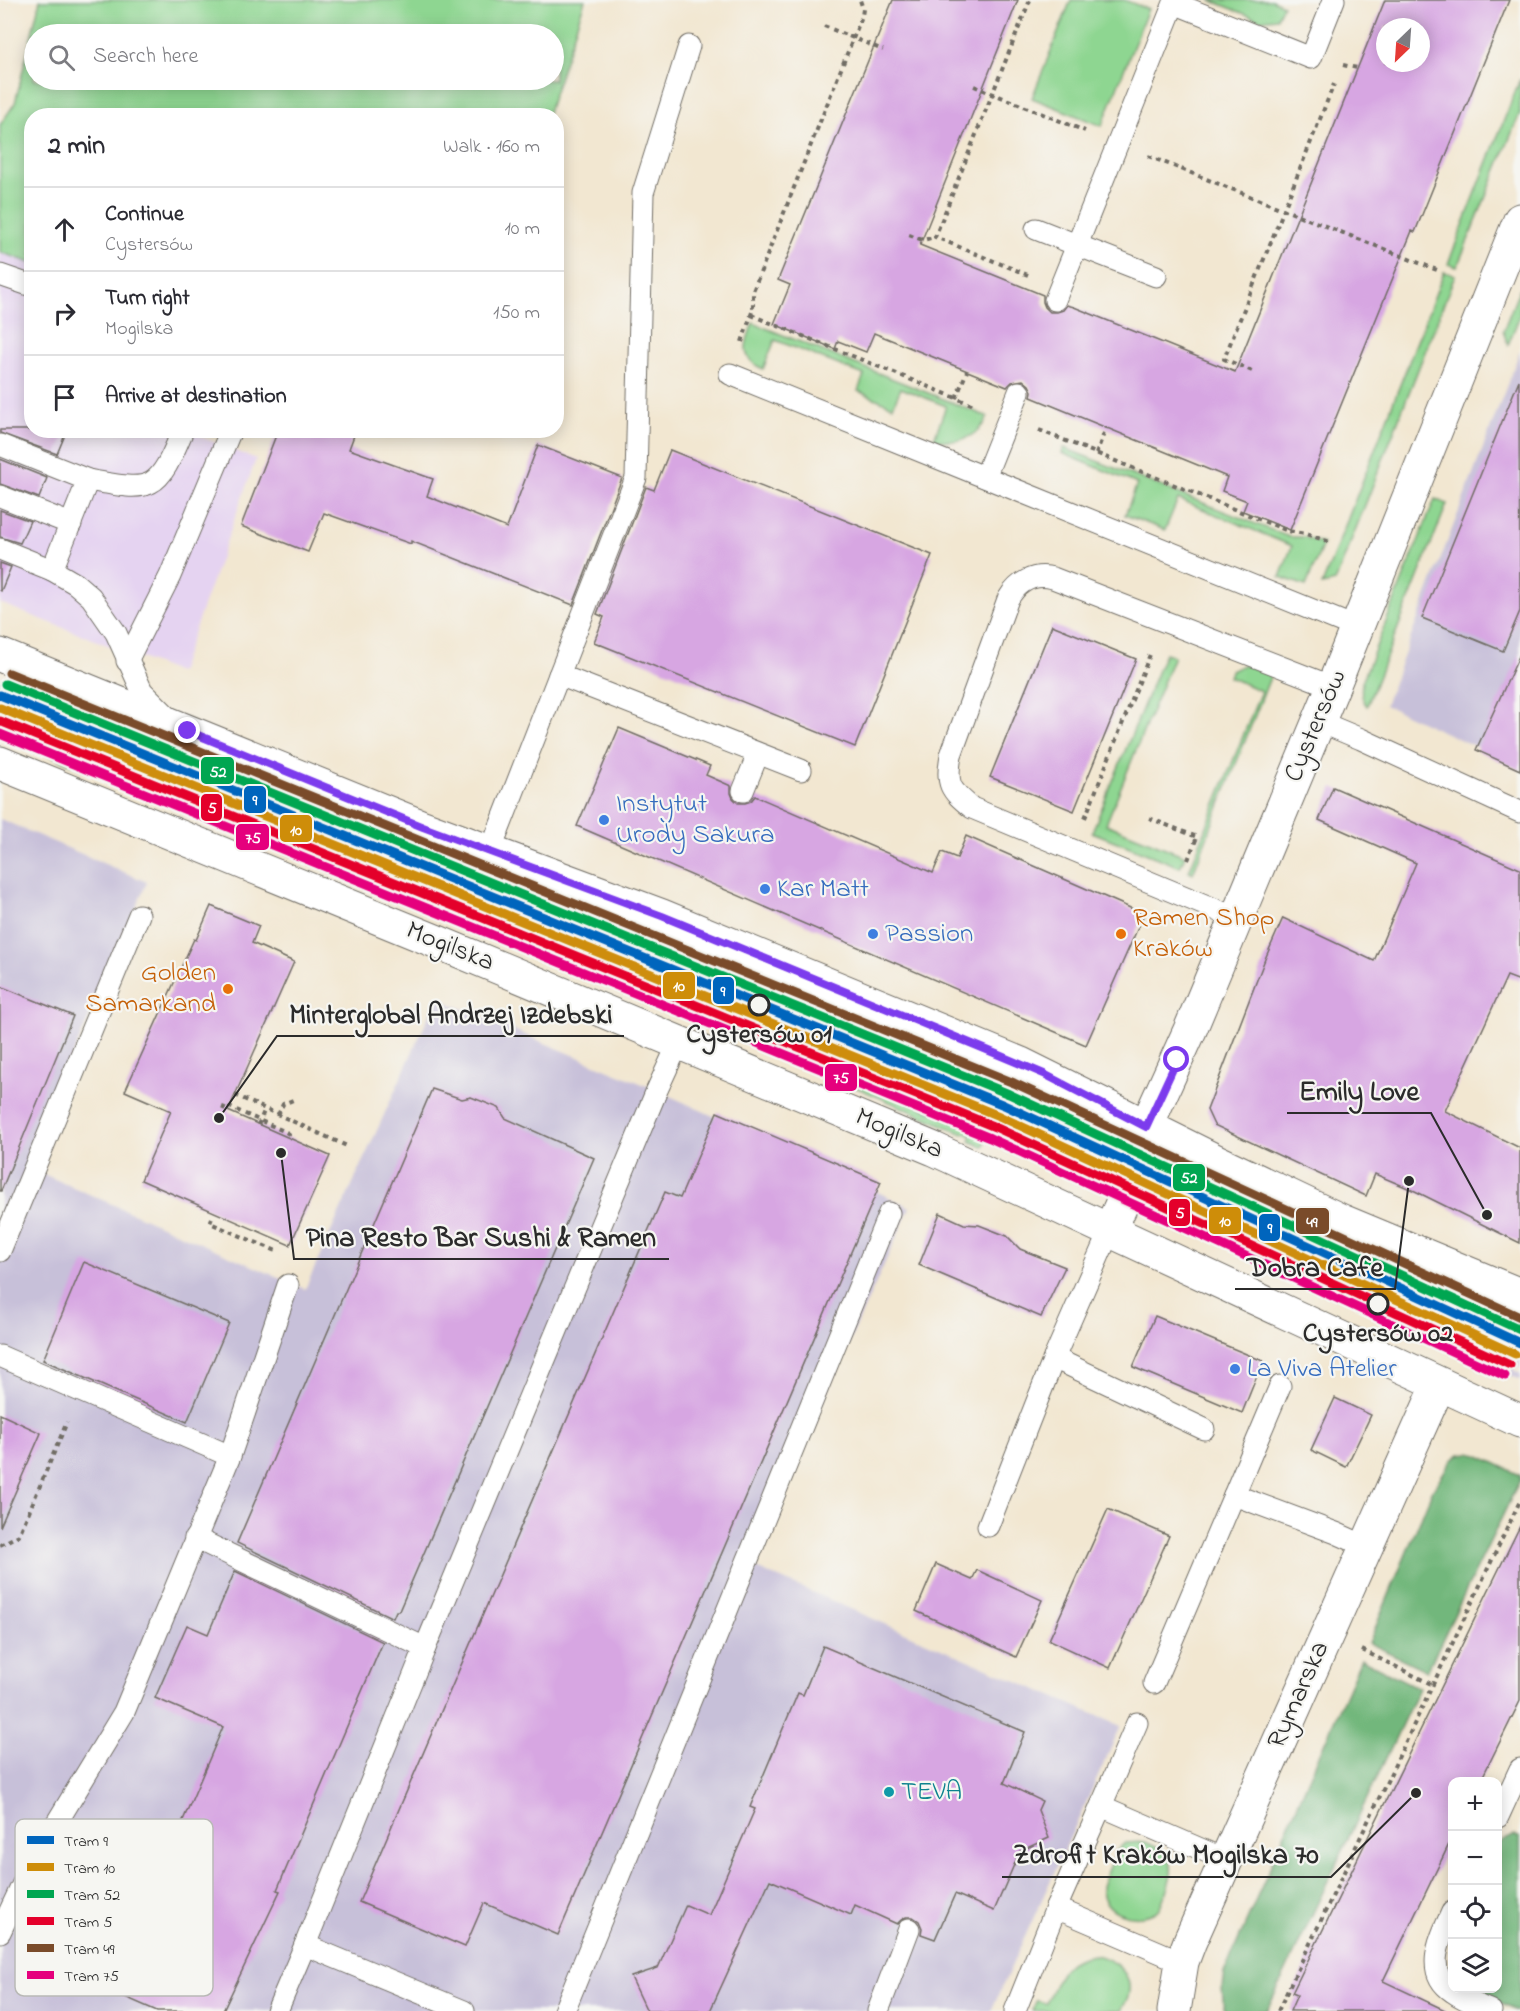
<!DOCTYPE html>
<meta charset="utf-8">
<style>
body{margin:0;font-family:"Indie Flower",sans-serif;background:#f7f7f7;color:#2b2b33}
.controls{position:absolute;right:18px;bottom:18px;display:grid;overflow:hidden;border-radius:12px;box-shadow:0 3px 15px #0003}
.controls button{width:54px;height:54px;display:grid;place-items:center;padding:0;border:0;border-bottom:2px solid #e1e1e2;background:#fff;color:#2b2b33;font:30px sans-serif}
.compass{position:absolute;left:1376px;top:18px;width:54px;height:54px;border-radius:50%;background:#fff;box-shadow:0 3px 15px #0003;rotate:205deg}
.stop{position:absolute;width:18px;height:18px;margin:-14px;border:4px solid #7c3aed;border-radius:50%;background:#fff}
.stop.end{background:#7c3aed;border-color:#fff;box-shadow:0 2px 6px #0008}
.list{margin:0;padding:0;list-style:none}
h2{display:flex;justify-content:space-between;align-items:center;height:78px;margin:0;padding:0 24px;font-size:26px}
h2 small{font-size:20px;font-weight:400;color:#7c7c81}
.list li{display:grid;grid-template-columns:39px 1fr auto;gap:18px;align-items:center;box-sizing:border-box;height:84px;padding:0 24px;border-top:2px solid #e1e1e2}
.list b{display:block;font-size:22px;white-space:nowrap}
.list p{margin:0;font-size:20px;white-space:nowrap;color:#7c7c81}
.list em{font-size:20px;font-style:normal;color:#7c7c81}
.icon{flex:none;width:33px;height:33px;fill:none;stroke:currentColor;stroke-width:2;stroke-linecap:round;stroke-linejoin:round}
.map{position:relative;flex:none;width:1520px;height:2011px;overflow:hidden}
.search{position:absolute;background:#fff;box-shadow:0 3px 15px #0003;left:24px;top:24px;width:540px;height:66px;display:flex;align-items:center;gap:15px;box-sizing:border-box;padding:0 21px;border-radius:33px;color:#7c7c81;font-size:22px}
.panel{position:absolute;background:#fff;box-shadow:0 3px 15px #0003;left:24px;top:108px;width:540px;height:330px;border-radius:24px}
.map>svg:first-child{display:block}
</style>
<div class="map">
<svg width="1520" height="2011" viewBox="0 0 1520 2011">
<rect width="100%" height="100%" fill="#f6f6f2"/>
<filter id="ink" filterUnits="userSpaceOnUse"><feTurbulence type="fractalNoise" baseFrequency=".0167" numOctaves="2"/><feDisplacementMap in="SourceGraphic" scale="12" xChannelSelector="R" yChannelSelector="G"/><feConvolveMatrix kernelMatrix="1 2 1 2 8 2 1 2 1" color-interpolation-filters="sRGB"/></filter>
<filter id="wash" filterUnits="userSpaceOnUse"><feTurbulence type="fractalNoise" baseFrequency=".008" numOctaves="4" result="noise"/><feDisplacementMap in="SourceGraphic" scale="24" xChannelSelector="R" yChannelSelector="G"/><feGaussianBlur stdDeviation="1.35" result="paint"/><feColorMatrix in="noise" values="0 0 0 0 0 0 0 0 0 0 0 0 0 0 0 0 0 1.4 0 .05"/><feComposite in="paint" operator="in"/></filter>
<g filter="url(#wash)">
<rect width="100%" height="100%" fill="#f2e7d1"/>
<polygon fill="#e5d3f1" points="0,253 31,263 32,430 203,431 201,437 256,459 179,673 0,603"/>
<g fill="#c7c0d9">
<polygon points="1520,351 1520,767 1385,705"/>
<polygon points="0,687 642,950 644,946 994,1090 991,1097 943,1077 941,1081 991,1102 988,1135 862,1082 0,731"/>
<polygon points="0,819 147,882 25,1166 305,1289 437,998 657,1090 910,1207 749,1565 1121,1726 991,2011 0,2011"/>
<polygon points="1020,1104 1121,1149 1113,1192 1014,1146 1015,1141 1104,1181 1107,1176 1016,1135 1016,1131 1108,1172 1110,1169 1100,1164 1103,1157 1017,1118 1017,1114 1104,1153 1107,1147 1019,1107"/>
<polygon points="1154,1164 1520,1333 1520,1368 1516,1366 1513,1370 1520,1373 1520,1380 1169,1217 1153,1187 1152,1173"/>
</g>
<g fill="#8ed691" stroke="#5c805e" stroke-width="1.5" fill-rule="evenodd">
<path d="M40,0h545l-38,115 -515,1 -1,147 -31,-11v-127l15,-22zM34,34h520v46h-520z"/>
<polygon points="1071,0 1124,0 1148,9 1102,126 1032,98"/>
<polygon points="1210,0 1272,0 1283,5 1277,18 1260,20"/>
<polygon points="1520,79 1520,113 1457,267 1448,264"/>
<polygon points="1444,272 1455,275 1335,582 1322,585"/>
<polygon points="1520,288 1520,315 1508,345 1503,331"/>
<path d="M753,323l235,94c-12,22 -30,28 -54,22l12,-33 -45,-18 -8,18 -35,-15 6,-16 -89,-35 -12,29c-24,-11 -18,-26 -10,-46z"/>
<polygon points="1064,448 1289,537 1305,537 1323,544 1306,586 1280,577 1292,546 1178,499 1165,530 1125,515 1137,484 1062,453"/>
<path d="M1435,499l12,5 -80,202c-6,-7 -6,-15 -5,-24z"/>
<polygon points="1165,653 1174,656 1106,824 1185,856 1180,867 1092,832"/>
<polygon points="1245,664 1271,675 1193,873 1189,871 1261,691 1229,677 1231,671"/>
<polygon points="0,680 404,845 588,910 653,935 648,947 644,946 643,950 0,687"/>
<polygon points="0,731 862,1082 988,1135 983,1147 970,1141 972,1136 965,1133 963,1134 860,1089 0,735"/>
<polygon points="1157,1159 1161,1160 1364,1254 1520,1319 1520,1333 1154,1164"/>
<path d="M1145,1842c31,12 31,27 19,55 -2,5 -4,13 -9,15 -20,11 -55,1 -53,-26l15,-36 8,-7z"/>
<path d="M1095,1955c17,4 37,17 34,37 -1,7 -5,13 -8,19h-89l5,-11 9,4c12,-26 16,-47 49,-49z"/>
</g>
<g fill="#72b77b" stroke="#4e7153" stroke-width="1.5">
<polygon points="1469,1453 1478,1455 1520,1475 1520,1480 1427,1671 1369,1643 1433,1489 1451,1461 1460,1454"/>
<polygon points="1361,1659 1419,1688 1267,2011 1224,2011 1222,1988 1224,1973"/>
<polygon points="1514,1836 1520,1837 1520,2011 1516,2011 1471,1989 1498,1988 1498,1846 1502,1841"/>
</g>
<g id="blocks">
<g fill="#d7a6e2" fill-rule="evenodd">
<path d="M893,0h125l-98,245 123,50v7l2,5 5,5h7l6,-2 4,-5 7,2 161,65 150,-372h124l-94,232 -3,-1 -122,299 -47,-19 4,-10 -25,-10 5,-14 -196,-80 1,-6 -3,-6 -6,-5 -11,2 -5,5 -133,-54 -8,19 -28,-11 -3,8 -61,-25 16,-39 -12,-5zM1385,27h36v36h-36z"/>
<polygon points="1519,380 1520,611 1503,651 1422,618"/>
<polygon points="0,430 67,430 57,454 0,433"/>
<polygon points="278,430 356,430 349,449 433,479 427,496 507,528 538,445 622,478 573,605 411,541 411,544 324,513 308,552 241,526"/>
<polygon points="670,450 932,555 855,747 594,642 604,617 597,614 646,487 654,490"/>
<polygon points="0,459 47,478 39,498 0,484"/>
<polygon points="0,510 30,521 20,543 0,537"/>
<polygon points="0,563 11,567 1,591 0,590"/>
<polygon points="1052,625 1136,659 1074,811 990,777"/>
<polygon points="1520,654 1520,770 1476,750"/>
<polygon points="619,728 710,766 706,775 731,786 731,793 733,798 738,803 745,803 751,801 755,796 933,873 942,852 957,858 966,836 1144,914 1086,1045 577,826"/>
<polygon points="1333,787 1520,869 1520,981 1507,976 1445,1111 1520,1148 1520,1243 1415,1191 1375,1174 1366,1196 1214,1125 1207,1110 1265,959 1283,918 1374,961 1416,863 1319,820"/>
<polygon points="211,906 259,926 252,943 294,962 228,1111 330,1156 290,1245 141,1180 171,1111 125,1091 194,939 196,940"/>
<polygon points="0,986 73,1016 1,1191 0,1191"/>
<polygon points="432,1089 462,1099 471,1097 499,1108 505,1118 594,1158 399,1611 396,1611 393,1618 237,1543"/>
<polygon points="717,1112 881,1182 558,1935 484,1903 465,1947 359,1902 665,1192 680,1198"/>
<polygon points="940,1213 964,1224 979,1225 1007,1236 1020,1249 1065,1267 1041,1317 919,1265"/>
<polygon points="84,1262 229,1323 187,1422 43,1360"/>
<polygon points="1155,1316 1263,1361 1242,1413 1133,1367"/>
<polygon points="1335,1398 1371,1415 1346,1467 1311,1450"/>
<polygon points="0,1414 41,1433 0,1527"/>
<polygon points="1108,1509 1169,1536 1110,1668 1049,1640"/>
<polygon points="1520,1526 1520,1701 1480,1782 1452,1782 1452,1838 1383,1981 1447,2011 1290,2011 1297,1995 1292,1993"/>
<polygon points="936,1564 972,1580 977,1570 1042,1600 1016,1657 916,1611"/>
<polygon points="235,1571 383,1642 277,1890 280,1891 223,2011 157,2011 102,1987 106,1979 62,1961 112,1853 154,1872 167,1844 172,1846 223,1727 155,1698 187,1625 208,1634"/>
<polygon points="823,1646 1025,1732 1004,1783 1042,1801 1038,1810 1049,1838 1020,1851 994,1911 955,1894 935,1939 921,1934 922,1928 919,1921 913,1917 906,1917 901,1920 897,1924 855,1905 851,1915 770,1880 710,2011 647,2011 631,1977 658,1968 686,1905 709,1915 755,1809 750,1807 798,1693 803,1695"/>
</g>
</g>
</g>
<g filter="url(#ink)">
<use href="#blocks" fill-opacity="0" stroke="#716d65" stroke-width="1.5"/>
<g fill="none" stroke-linecap="round" stroke-linejoin="round">
<g stroke="#716d65" stroke-width="23">
<g id="service">
<polyline points="1036,229 1156,276"/>
<polyline points="0,275 32,286"/>
<polyline points="1055,300 1174,3 1311,58 1334,0"/>
<polyline points="730,374 1357,628"/>
<polyline points="0,445 88,480 52,570 76,584 91,597 116,633 142,691 168,717"/>
<polyline points="985,477 1019,392"/>
<path d="M88,480c66,12 69,12 95,-50"/>
<polyline points="0,496 71,524"/>
<polyline points="0,549 52,570"/>
<polyline points="127,661 170,576 231,430"/>
<polyline points="559,675 801,770"/>
<polyline points="1318,721 1361,739 1520,812"/>
<polyline points="743,791 758,754"/>
<polyline points="490,852 636,478 643,193 689,46"/>
<path d="M1236,918l-264,-110c-23,-19 -26,-23 -21,-53l57,-156c10,-17 26,-26 45,-21l280,109"/>
<polyline points="0,1251 139,915"/>
<polyline points="0,1356 230,1456"/>
<polyline points="1054,1358 1204,1429"/>
<polyline points="1234,1495 1280,1386"/>
<polyline points="988,1526 1054,1358 1110,1230"/>
<polyline points="195,1538 425,1648 305,1945"/>
<polyline points="425,1648 657,1090 679,1042"/>
<polyline points="1154,1683 1234,1495 1336,1533 1365,1546"/>
<polyline points="1101,1806 1137,1723"/>
<polyline points="1498,1817 1520,1769"/>
<path d="M1452,1912c-11,25 -30,60 1,80 11,8 25,13 38,19"/>
<polyline points="0,1932 34,1860 124,1712 230,1456 288,1285"/>
<polyline points="1182,1962 1056,1908 1101,1806 1226,1860"/>
<polyline points="277,2011 305,1945 464,2011"/>
<polyline points="564,2011 889,1213"/>
<polyline points="878,2011 909,1929"/>
<polyline points="1015,2011 1056,1908"/>
</g>
</g>
<g stroke="#716d65" stroke-width="35">
<g id="minor">
<polyline points="1110,1230 1128,1190 1133,1163 1146,1127 1190,1030 1333,687 1520,220"/>
<polyline points="1174,2011 1182,1962 1190,1941 1439,1384"/>
</g>
</g>
<g stroke="#716d65" stroke-width="35">
<g id="secondary">
<polyline points="0,655 423,827 662,916 1021,1064 1214,1160 1342,1221 1520,1295"/>
<polyline points="0,763 440,943 934,1149 1520,1421"/>
</g>
</g>
<g stroke="#716d65" stroke-width="4" stroke-dasharray="4.5 4.5" stroke-linecap="butt">
<polyline points="824,26 883,50"/>
<polyline points="1343,65 1357,68"/>
<polyline points="974,86 1085,131"/>
<polyline points="1148,156 1437,270"/>
<polyline points="909,235 923,240 935,237"/>
<polyline points="1028,275 935,237 1030,0"/>
<polyline points="751,315 976,406"/>
<polyline points="742,342 753,309 753,291 862,16 863,9 860,0"/>
<polyline points="1252,371 1224,359 1334,84"/>
<polyline points="956,398 967,371"/>
<polyline points="1039,430 1288,531 1306,534 1330,542"/>
<polyline points="1096,454 1106,428"/>
<polyline points="1085,818 1151,652"/>
<polyline points="1149,818 1197,837 1188,860"/>
<polyline points="235,1095 349,1147"/>
<polyline points="223,1110 225,1105 286,1132 289,1134 287,1138"/>
<polyline points="278,1115 283,1104 293,1100"/>
<polyline points="258,1125 265,1109"/>
<polyline points="212,1218 210,1223 279,1252"/>
<polyline points="0,1545 19,1535 67,1422"/>
<polyline points="1362,1650 1431,1684"/>
<polyline points="1278,2011 1520,1501"/>
</g>
<use href="#service" stroke="#fff" stroke-width="21"/>
<use href="#minor" stroke="#fff" stroke-width="33"/>
<use href="#secondary" stroke="#fff" stroke-width="33"/>
<g stroke="#f6f6f2" stroke-width="14">
<polyline id="tram-1" points="0,695 1004,1105 1520,1343"/>
</g>
<g stroke="#f6f6f2" stroke-width="14">
<polyline id="tram-2" points="0,708 999,1116 1515,1354"/>
</g>
<g stroke="#f6f6f2" stroke-width="14">
<polyline id="tram-3" points="5,684 1009,1094 1520,1330"/>
</g>
<g stroke="#f6f6f2" stroke-width="14">
<polyline id="tram-4" points="0,721 995,1127 1510,1365"/>
</g>
<g stroke="#f6f6f2" stroke-width="14">
<polyline id="tram-5" points="9,673 1014,1083 1520,1317"/>
</g>
<g stroke="#f6f6f2" stroke-width="14">
<polyline id="tram-6" points="0,734 990,1138 1505,1376"/>
</g>
<use href="#tram-1" stroke="#0065bd" stroke-width="9"/>
<use href="#tram-2" stroke="#ce8d09" stroke-width="9"/>
<use href="#tram-3" stroke="#00a651" stroke-width="9"/>
<use href="#tram-4" stroke="#e4002b" stroke-width="9"/>
<use href="#tram-5" stroke="#7a4b2a" stroke-width="9"/>
<use href="#tram-6" stroke="#e5007d" stroke-width="9"/>
</g>
</g>
<g fill="none" stroke-linecap="round" stroke-linejoin="round" filter="url(#ink)">
<polyline stroke="#7c3aed" stroke-width="8" points="188,731 423,827 662,916 987,1050 1044,1074 1146,1127 1177,1060"/>
</g>
<g fill="#3f7fe0" stroke="#f6f6f2" stroke-width="2">
<circle cx="604" cy="820" r="6"/>
<circle cx="765" cy="889" r="6"/>
<circle cx="873" cy="934" r="6"/>
<circle cx="1235" cy="1369" r="6"/>
</g>
<g fill="#e8710a" stroke="#f6f6f2" stroke-width="2">
<circle cx="1121" cy="934" r="6"/>
<circle cx="228" cy="989" r="6"/>
</g>
<g fill="#f6f6f2" stroke="#2b2b2b" stroke-width="3">
<circle cx="759" cy="1005" r="10"/>
<circle cx="1378" cy="1304" r="10"/>
</g>
<circle fill="#0f9aa8" stroke="#f6f6f2" stroke-width="2" cx="889" cy="1792" r="6"/>
<g text-anchor="middle" dominant-baseline="central" stroke-width="4.5" stroke-linejoin="round" paint-order="stroke">
<g font-size="27" fill="#2b2b2b" stroke="#f6f6f2">
<text transform="translate(1316 726) rotate(-67)">Cystersów</text>
<text transform="translate(450 947) rotate(22)">Mogilska</text>
<text transform="translate(899 1134) rotate(23)">Mogilska</text>
<text transform="translate(1299 1695) rotate(-66)">Rymarska</text>
</g>
<g font-size="27" fill="#366cbe" stroke="#f6f6f2" text-anchor="start">
<text x="616" y="804">Instytut<tspan x="616" dy="31">Urody Sakura</tspan></text>
<text x="777" y="889">Kar Matt</text>
<text x="885" y="934">Passion</text>
<text x="1247" y="1369">La Viva Atelier</text>
</g>
<g font-size="27" fill="#c56008" stroke="#f6f6f2" text-anchor="start">
<text x="1133" y="918">Ramen Shop<tspan x="1133" dy="31">Kraków</tspan></text>
<text x="216" y="973" text-anchor="end">Golden<tspan x="216" dy="31">Samarkand</tspan></text>
</g>
<g font-size="27" font-weight="bold" fill="#2b2b2b" stroke="#f6f6f2">
<text x="759" y="1035">Cystersów 01</text>
<text x="1378" y="1334">Cystersów 02</text>
</g>
<g font-size="27" fill="#0d838f" stroke="#f6f6f2" text-anchor="start">
<text x="901" y="1792">TEVA</text>
</g>
</g>
<rect x="15" y="1819" width="198" height="177" rx="9" fill="#f6f6f2" stroke="#b9b9b6" stroke-width="1.5"/>
<rect x="27" y="1836" width="27" height="8" fill="#0065bd"/>
<rect x="27" y="1863" width="27" height="8" fill="#ce8d09"/>
<rect x="27" y="1890" width="27" height="8" fill="#00a651"/>
<rect x="27" y="1917" width="27" height="8" fill="#e4002b"/>
<rect x="27" y="1944" width="27" height="8" fill="#7a4b2a"/>
<rect x="27" y="1971" width="27" height="8" fill="#e5007d"/>
<g font-size="16" fill="#2b2b2b">
<text x="64" y="1846">Tram 9</text>
<text x="64" y="1873">Tram 10</text>
<text x="64" y="1900">Tram 52</text>
<text x="64" y="1927">Tram 5</text>
<text x="64" y="1954">Tram 49</text>
<text x="64" y="1981">Tram 75</text>
</g>
<path fill="none" stroke="#2b2b2b" stroke-width="2" d="M219 1118L277 1036H624M1487 1215L1431 1113H1287M281 1153L294 1259H669M1409 1181L1395 1289H1235M1416 1793L1331 1877H1002"/>
<g fill="#2b2b2b" stroke="#f6f6f2" stroke-width="2">
<circle cx="219" cy="1118" r="6"/>
<circle cx="1487" cy="1215" r="6"/>
<circle cx="281" cy="1153" r="6"/>
<circle cx="1409" cy="1181" r="6"/>
<circle cx="1416" cy="1793" r="6"/>
</g>
<g font-size="28" text-anchor="middle" font-weight="bold" fill="#2b2b2b" stroke="#f6f6f2" stroke-width="4.5" stroke-linejoin="round" paint-order="stroke">
<text x="451" y="1023">Minterglobal Andrzej Izdebski</text>
<text x="1359" y="1100">Emily Love</text>
<text x="481" y="1246">Pina Resto Bar Sushi &amp; Ramen</text>
<text x="1315" y="1276">Dobra Cafe</text>
<text x="1166" y="1863">Zdrofit Kraków Mogilska 70</text>
</g>
<g stroke="#f6f6f2" stroke-width="2">
<rect x="200" y="756" width="35" height="29" rx="6" fill="#00a651"/>
<rect x="243" y="785" width="24" height="29" rx="6" fill="#0065bd"/>
<rect x="200" y="793" width="23" height="29" rx="6" fill="#e4002b"/>
<rect x="279" y="814" width="34" height="29" rx="6" fill="#ce8d09"/>
<rect x="235" y="823" width="35" height="28" rx="6" fill="#e5007d"/>
<rect x="662" y="971" width="34" height="29" rx="6" fill="#ce8d09"/>
<rect x="712" y="976" width="23" height="29" rx="6" fill="#0065bd"/>
<rect x="824" y="1063" width="34" height="29" rx="6" fill="#e5007d"/>
<rect x="1172" y="1163" width="34" height="29" rx="6" fill="#00a651"/>
<rect x="1168" y="1198" width="23" height="29" rx="6" fill="#e4002b"/>
<rect x="1208" y="1206" width="34" height="29" rx="6" fill="#ce8d09"/>
<rect x="1295" y="1207" width="35" height="28" rx="6" fill="#7a4b2a"/>
<rect x="1258" y="1213" width="23" height="29" rx="6" fill="#0065bd"/>
</g>
<g font-size="16" text-anchor="middle" font-weight="bold" fill="#fff">
<text x="218" y="777">52</text>
<text x="255" y="805">9</text>
<text x="212" y="813">5</text>
<text x="296" y="835">10</text>
<text x="253" y="843">75</text>
<text x="679" y="991">10</text>
<text x="723" y="996">9</text>
<text x="841" y="1083">75</text>
<text x="1189" y="1183">52</text>
<text x="1180" y="1218">5</text>
<text x="1225" y="1226">10</text>
<text x="1312" y="1227">49</text>
<text x="1270" y="1233">9</text>
</g>
</svg>
<div class="controls">
<button>+</button>
<button>−</button>
<button><svg class="icon" aria-label="locate" viewBox="0 0 24 24"><circle cx="12" cy="12" r="6"/><path d="M12 2v4M12 18v4M2 12h4M18 12h4"/></svg></button>
<button><svg class="icon" aria-label="layers" viewBox="0 0 24 24"><path d="M12 4l9 5-9 5-9-5zM3 14l9 5 9-5"/></svg></button>
</div>
<svg class="compass" viewBox="-18 -18 36 36"><path d="M0-13l5 13h-10z" fill="#e53935"/><path d="M0 13l5-13h-10z" fill="#7c7c81"/></svg>
<div class="stop" style="left:1177px;top:1060px"></div>
<div class="stop end" style="left:188px;top:731px"></div>
<div class="search"><svg class="icon" aria-label="search" viewBox="0 0 24 24"><circle cx="10" cy="10" r="6"/><path d="M15 15l6 6"/></svg>Search here</div>
<section class="panel">
<h2>2 min<small>Walk · 160 m</small></h2>
<ul class="list">
<li><svg class="icon" aria-label="ahead" viewBox="0 0 24 24"><path d="M12 20V5M6 11l6-6 6 6"/></svg><div><b>Continue</b><p>Cystersów</p></div><em>10 m</em></li>
<li><svg class="icon" aria-label="right" viewBox="0 0 24 24"><path d="M7 20v-9h11M14 6l5 5-5 5"/></svg><div><b>Turn right</b><p>Mogilska</p></div><em>150 m</em></li>
<li><svg class="icon" aria-label="arrive" viewBox="0 0 24 24"><path d="M6 21V4h12l-3 4 3 4H6"/></svg><div><b>Arrive at destination</b></div></li>
</ul>
</section>
</div>
